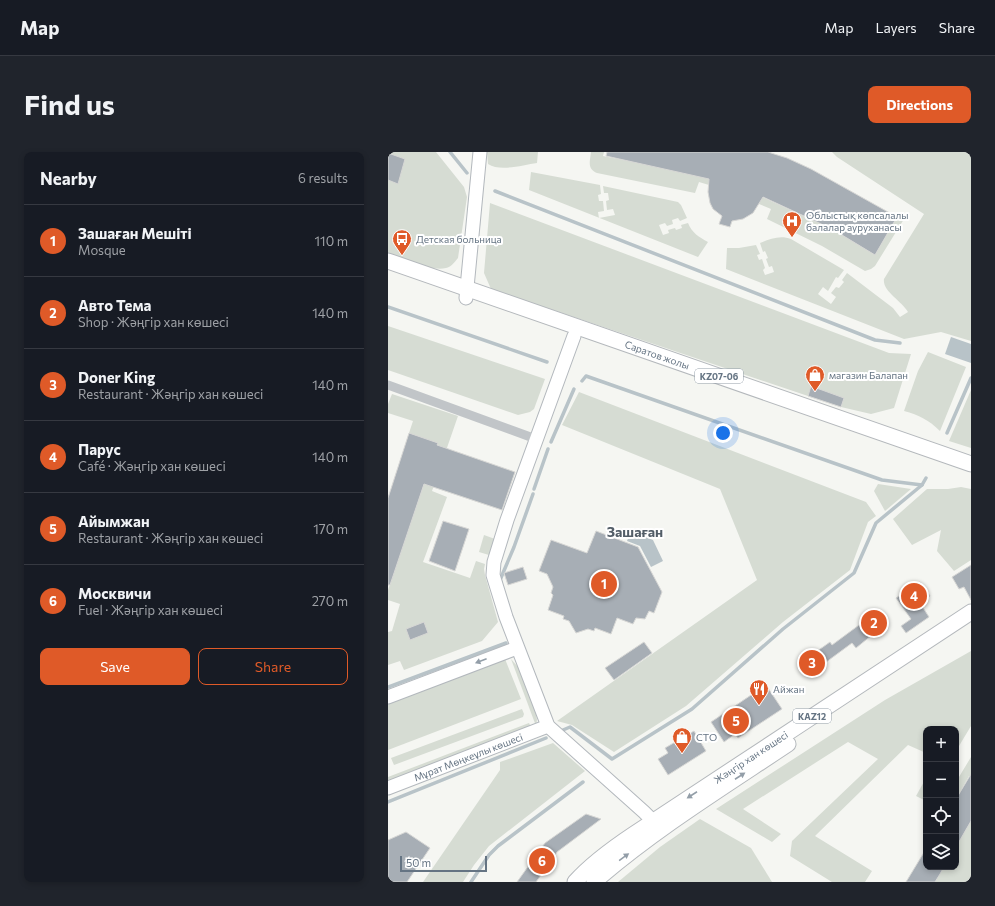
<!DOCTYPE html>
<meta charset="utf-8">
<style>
body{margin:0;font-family:Commissioner,sans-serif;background:#20242c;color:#f1f3f6}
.controls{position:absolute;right:12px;bottom:12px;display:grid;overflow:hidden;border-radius:8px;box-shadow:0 2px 6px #0003}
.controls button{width:36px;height:36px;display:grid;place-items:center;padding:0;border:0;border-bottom:1px solid #363941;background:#171b24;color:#f1f3f6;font:20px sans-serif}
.scale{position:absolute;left:12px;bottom:10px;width:87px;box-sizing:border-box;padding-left:4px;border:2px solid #657483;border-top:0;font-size:11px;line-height:14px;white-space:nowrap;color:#657483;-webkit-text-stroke:3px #fff;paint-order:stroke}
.you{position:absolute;left:335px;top:281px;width:14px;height:14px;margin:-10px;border:3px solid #fff;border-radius:50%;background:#1a73e8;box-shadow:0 0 0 6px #1a73e833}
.badge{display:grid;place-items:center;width:26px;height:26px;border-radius:50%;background:#df5a28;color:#fff;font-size:13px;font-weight:700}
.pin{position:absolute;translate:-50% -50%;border:2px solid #fff;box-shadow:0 1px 4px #0006}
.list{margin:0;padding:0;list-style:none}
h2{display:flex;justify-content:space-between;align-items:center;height:52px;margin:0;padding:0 16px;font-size:17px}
h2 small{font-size:13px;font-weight:400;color:#9ea1a6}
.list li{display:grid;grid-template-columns:26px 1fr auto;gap:12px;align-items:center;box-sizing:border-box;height:72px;padding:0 16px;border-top:1px solid #363941}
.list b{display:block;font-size:15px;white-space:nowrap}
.list p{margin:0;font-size:13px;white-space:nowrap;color:#9ea1a6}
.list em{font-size:13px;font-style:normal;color:#9ea1a6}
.actions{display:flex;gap:8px;padding:12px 16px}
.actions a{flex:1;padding:9px 0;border:1px solid #df5a28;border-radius:8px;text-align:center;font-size:14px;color:#df5a28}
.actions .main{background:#df5a28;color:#fff}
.icon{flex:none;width:22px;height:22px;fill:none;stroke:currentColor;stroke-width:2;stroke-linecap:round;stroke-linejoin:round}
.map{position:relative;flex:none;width:583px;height:730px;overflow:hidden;border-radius:8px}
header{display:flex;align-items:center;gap:24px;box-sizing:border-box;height:56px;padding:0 20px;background:#171b24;border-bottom:1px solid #363941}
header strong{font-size:19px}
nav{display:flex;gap:22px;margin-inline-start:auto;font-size:14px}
.intro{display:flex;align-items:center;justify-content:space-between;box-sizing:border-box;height:96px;padding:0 24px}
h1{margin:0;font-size:28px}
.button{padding:10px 18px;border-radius:8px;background:#df5a28;color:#fff;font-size:14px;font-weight:700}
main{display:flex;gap:24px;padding:0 24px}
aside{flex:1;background:#171b24;border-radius:8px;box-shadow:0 2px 6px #0003}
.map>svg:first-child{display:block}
</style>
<header>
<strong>Map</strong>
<nav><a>Map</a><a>Layers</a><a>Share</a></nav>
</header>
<div class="intro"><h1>Find us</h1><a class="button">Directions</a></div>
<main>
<aside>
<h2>Nearby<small>6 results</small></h2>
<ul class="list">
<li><span class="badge">1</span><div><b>Зашаған Мешіті</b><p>Mosque</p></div><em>110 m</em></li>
<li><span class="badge">2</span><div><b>Авто Тема</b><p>Shop · Жәңгір хан көшесі</p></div><em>140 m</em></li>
<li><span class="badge">3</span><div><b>Doner King</b><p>Restaurant · Жәңгір хан көшесі</p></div><em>140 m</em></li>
<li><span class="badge">4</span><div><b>Парус</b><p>Café · Жәңгір хан көшесі</p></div><em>140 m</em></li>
<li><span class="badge">5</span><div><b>Айымжан</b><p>Restaurant · Жәңгір хан көшесі</p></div><em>170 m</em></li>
<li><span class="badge">6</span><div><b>Москвичи</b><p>Fuel · Жәңгір хан көшесі</p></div><em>270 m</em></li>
</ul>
<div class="actions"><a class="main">Save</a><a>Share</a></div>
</aside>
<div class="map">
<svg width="583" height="730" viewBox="0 0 583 730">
<rect width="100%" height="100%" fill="#f5f6f2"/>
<g fill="#d6dcd3">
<path d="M0,0h48l28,35 3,10 -9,61c-4,5 -7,9 -12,10 -16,4 -43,-10 -58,-15z"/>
<path d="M99,0h51l-1,11c-14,2 -37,9 -49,1z"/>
<path d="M203,0h13l-1,4 90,18 17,5 -1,6 -10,-3 -4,11 -98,-20c-10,-4 -7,-12 -6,-21z"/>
<path d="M444,0h139v189l-30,-9 -37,7 -178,-70 1,-21h12l17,-3 4,9 -3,1 2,5 3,-1 3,9 -2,2 2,5 9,-3 -2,-6 -3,1 -3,-8 2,-1 -3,-7 -2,1 -3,-9c10,-4 20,-8 31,-4l53,31 -6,8 -2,-1 -8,14 -5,-4 -5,7 13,10 5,-7 -5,-4 5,-6 3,1 5,-6 -2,-2 5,-7 46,35 7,9 8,-5c-6,-11 -26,-21 -24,-33l40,-65 -87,-57z"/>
<path d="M143,20l69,13 1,9 -3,1 1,6h4l1,10 -6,1 1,6 16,-3 -2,-6 -6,1 -1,-9 3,-1 -1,-7h-4l-1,-7 75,16 3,3 6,13 -7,3 -2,-3 -6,2 1,4 -6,2 -2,-3 -6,2 4,10 6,-2 -1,-3 7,-2 1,2 6,-2 -1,-3 7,-2c4,10 11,14 20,19l-10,15 -169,-67z"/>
<polygon points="374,45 444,77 487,103 510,64 516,67 487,114 483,117 477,119 434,94 379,67 383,57 371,52"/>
<polygon points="102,51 501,201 523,202 506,256 483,262 453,255 456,246 423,235 420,244 103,137 96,121"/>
<polygon points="0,174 157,227 146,257 142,260 130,263 0,218"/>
<path d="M540,200l38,15 -26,64c-11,-11 -21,-16 -36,-20l14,-40z"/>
<polygon points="583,238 583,296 561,289"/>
<polygon points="191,240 478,350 488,364 480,370 462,418 395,470 298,554 226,600 184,573 169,569 369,428 332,337 174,273"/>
<polygon points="4,242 70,264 44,339 59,345 35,410 82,426 88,409 97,412 96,417 97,423 110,470 94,489 16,518 12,509 0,513 0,480 4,479 12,452 0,448 0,438 50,291 21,281 25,269 0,261 0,252"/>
<polygon points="490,332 523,337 497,359 486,339"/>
<polygon points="573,335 583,337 583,408 566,419 549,399 553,378 524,393 505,367 539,337 560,337"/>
<polygon points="96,383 107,387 101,403 91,400"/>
<polygon points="583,499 583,574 568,599 568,577 538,577 538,601 520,593 427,684 484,719 477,730 444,730 402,704 404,689 490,607 460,590 355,657 393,682 384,690 328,657 497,548"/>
<polygon points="117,507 133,547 0,598 0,551"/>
<polygon points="123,507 130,515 148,561 149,568 148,574"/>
<polygon points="134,557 136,562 135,565 6,613 3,606"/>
<polygon points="141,571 143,575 0,630 0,625"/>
<polygon points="165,591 197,619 101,694 86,713 75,730 35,730 112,618 112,610"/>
<polygon points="583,605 583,625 581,624 568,647 568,630"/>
<polygon points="538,626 538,649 528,644"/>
<polygon points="312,667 363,696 384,730 230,730 272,695"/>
<polygon points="583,669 583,730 547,730 556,715 568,715 568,695"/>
</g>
<g fill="#b8c3c8">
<polygon points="563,185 583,192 583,211 557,202"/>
<polygon points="243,379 265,388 275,409 263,415 252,394 239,389"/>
</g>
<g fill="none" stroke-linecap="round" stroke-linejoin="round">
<g stroke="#b8c3c8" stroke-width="3.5">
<polyline points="62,0 79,21"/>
<polyline points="107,39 487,188 512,191"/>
<polyline points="0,155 159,210"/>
<polyline points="194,229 198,224 494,328 534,333 538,326"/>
<polyline points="559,281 583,226"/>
<polyline points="163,290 186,237"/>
<polyline points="146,337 160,297"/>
<polyline points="113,430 112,428 126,395 145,342"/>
<polyline points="0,535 118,491"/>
<polyline points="175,578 182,575 224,607 304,557 395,477 466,421 488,371 534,333"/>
<polyline points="0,650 158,586"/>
<polyline points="83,730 101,703 110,694 195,630"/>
</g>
</g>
<g fill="#a7aeb5" stroke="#d7d7d5">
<polygon points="219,0 380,0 399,6 423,17 509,65 487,103 444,77 375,45 365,61 355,67 344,69 342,75 331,72 334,64 325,57 322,51 320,40 321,27 218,4"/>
<polygon points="0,1 17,7 10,32 0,28"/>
<polygon points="423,234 456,246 453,255 420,244"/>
<polygon points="21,281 50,291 49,293 127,320 114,358 36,332 2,433 0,433 0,346"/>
<polygon points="55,369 81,377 67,419 41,409"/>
<polygon points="208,379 250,395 274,440 266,461 261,459 257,467 248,466 245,472 229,466 223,482 207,476 206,479 200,477 188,481 181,469 175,467 176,464 160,458 165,443 163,441 165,435 159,422 151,419 163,388 199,401"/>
<polygon points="583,413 583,448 576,435 571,437 564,425"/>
<polygon points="135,415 139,427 120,433 116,421"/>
<polygon points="532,430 542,444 532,451 541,465 518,481 513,474 523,467 508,446"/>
<polygon points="486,462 495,474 468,496 464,491 426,519 418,507 442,490 444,493"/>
<polygon points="36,470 40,481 22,488 18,477"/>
<polygon points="256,490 264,501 226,528 217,516"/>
<polygon points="378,533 394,557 350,586 347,582 336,590 323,570"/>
<polygon points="306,579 318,599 280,623 270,607 280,601 277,596"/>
<polygon points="583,622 583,669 568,695 568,647"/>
<polygon points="198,662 213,667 169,700 148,730 129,730 157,691"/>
<polygon points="18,680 42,696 19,730 0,730 0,688"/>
<polygon points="538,697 538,715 556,715 552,722 547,730 518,730"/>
</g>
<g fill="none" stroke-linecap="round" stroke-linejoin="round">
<g stroke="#b3b8bd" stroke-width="15">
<g id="secondary">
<polyline points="78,146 92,0"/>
<polyline points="186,184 119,368 106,410 105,423 118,465 160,574 256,660 265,669 271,677"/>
<polyline points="0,545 129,496"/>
<path id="s1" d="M0,636l160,-62"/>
</g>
</g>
<g stroke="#b4b8bc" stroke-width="17">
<g id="primary">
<path id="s2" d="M0,109l583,203"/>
<path id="s3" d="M187,730c17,-19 38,-34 59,-48l337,-222"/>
<path d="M206,730c60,-52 128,-94 194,-138"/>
</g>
</g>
<polyline stroke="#c1c5c8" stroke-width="9" points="0,233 148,287"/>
<use href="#secondary" stroke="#fff" stroke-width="13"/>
<use href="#primary" stroke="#fff" stroke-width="15"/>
</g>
<defs><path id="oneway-solid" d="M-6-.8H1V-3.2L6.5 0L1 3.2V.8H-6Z"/></defs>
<g fill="#939ea8">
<use href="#oneway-solid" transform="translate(93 509) rotate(159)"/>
<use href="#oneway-solid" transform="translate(352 624) rotate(-33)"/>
<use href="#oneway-solid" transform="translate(304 643) rotate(147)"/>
<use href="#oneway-solid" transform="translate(236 705) rotate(-36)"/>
</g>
<defs>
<g id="hospital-pin" transform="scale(1)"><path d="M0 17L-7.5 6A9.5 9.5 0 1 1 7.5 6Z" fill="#df5a28" stroke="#fff"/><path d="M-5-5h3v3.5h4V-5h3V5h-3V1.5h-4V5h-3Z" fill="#fff"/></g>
<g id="bus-pin" transform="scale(1)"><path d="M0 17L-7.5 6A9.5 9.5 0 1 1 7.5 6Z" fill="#df5a28" stroke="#fff"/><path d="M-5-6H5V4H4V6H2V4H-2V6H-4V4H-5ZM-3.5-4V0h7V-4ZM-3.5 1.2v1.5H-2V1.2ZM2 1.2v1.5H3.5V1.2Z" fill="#fff"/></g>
<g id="shop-pin" transform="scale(1)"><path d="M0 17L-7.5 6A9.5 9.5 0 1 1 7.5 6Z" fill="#df5a28" stroke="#fff"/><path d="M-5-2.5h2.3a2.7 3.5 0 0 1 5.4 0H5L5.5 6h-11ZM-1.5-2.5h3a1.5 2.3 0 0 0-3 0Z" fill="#fff"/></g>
<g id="restaurant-pin" transform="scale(1)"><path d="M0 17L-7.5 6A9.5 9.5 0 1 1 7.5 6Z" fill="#df5a28" stroke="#fff"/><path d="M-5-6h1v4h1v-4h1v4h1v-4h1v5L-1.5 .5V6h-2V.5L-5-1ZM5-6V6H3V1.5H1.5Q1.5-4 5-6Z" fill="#fff"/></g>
</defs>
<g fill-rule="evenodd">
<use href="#hospital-pin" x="404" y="69"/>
<use href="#bus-pin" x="14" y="87"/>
<use href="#shop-pin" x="427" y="223"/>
<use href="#restaurant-pin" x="371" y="537"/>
<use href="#shop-pin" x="294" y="585"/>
</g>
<g text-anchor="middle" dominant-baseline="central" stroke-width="4" stroke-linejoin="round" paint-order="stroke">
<g fill="#fff" stroke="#939ea8" stroke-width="1">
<rect x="307" y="217" width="48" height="14" rx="3"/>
<rect x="405" y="557" width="38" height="14" rx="3"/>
</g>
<g font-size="9" font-weight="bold" fill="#657483">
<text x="331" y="224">KZ07-06</text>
<text x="424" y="564">KAZ12</text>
</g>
<g font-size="10" fill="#657483" stroke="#fff" text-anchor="start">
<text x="418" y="63">Облыстық көпсалалы<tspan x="418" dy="12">балалар ауруханасы</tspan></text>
<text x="28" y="87">Детская больница</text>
<text x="441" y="223">магазин Балапан</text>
<text x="385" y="537">Айжан</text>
<text x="308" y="585">СТО</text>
</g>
<g font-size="10" fill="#657483" stroke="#fff">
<text stroke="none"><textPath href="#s2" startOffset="285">Саратов жолы</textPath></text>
<text stroke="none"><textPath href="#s1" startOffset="86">Мұрат Мөңкеұлы көшесі</textPath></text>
<text stroke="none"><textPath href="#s3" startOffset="216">Жәңгір хан көшесі</textPath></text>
</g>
<g font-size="14" font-weight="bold" fill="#535e68" stroke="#fff">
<text x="247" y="379">Зашаған</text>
</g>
</g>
</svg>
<div class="controls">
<button>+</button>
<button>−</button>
<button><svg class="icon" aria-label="locate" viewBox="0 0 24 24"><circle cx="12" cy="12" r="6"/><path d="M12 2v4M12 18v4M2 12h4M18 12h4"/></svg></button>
<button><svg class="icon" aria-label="layers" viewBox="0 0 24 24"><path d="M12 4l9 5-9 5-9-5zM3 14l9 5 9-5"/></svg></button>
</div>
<div class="scale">50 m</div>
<div class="you"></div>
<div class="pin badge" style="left:216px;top:432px">1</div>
<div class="pin badge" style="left:486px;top:471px">2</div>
<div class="pin badge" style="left:424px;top:511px">3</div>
<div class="pin badge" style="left:526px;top:444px">4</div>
<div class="pin badge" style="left:348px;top:569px">5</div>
<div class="pin badge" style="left:154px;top:709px">6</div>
</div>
</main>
